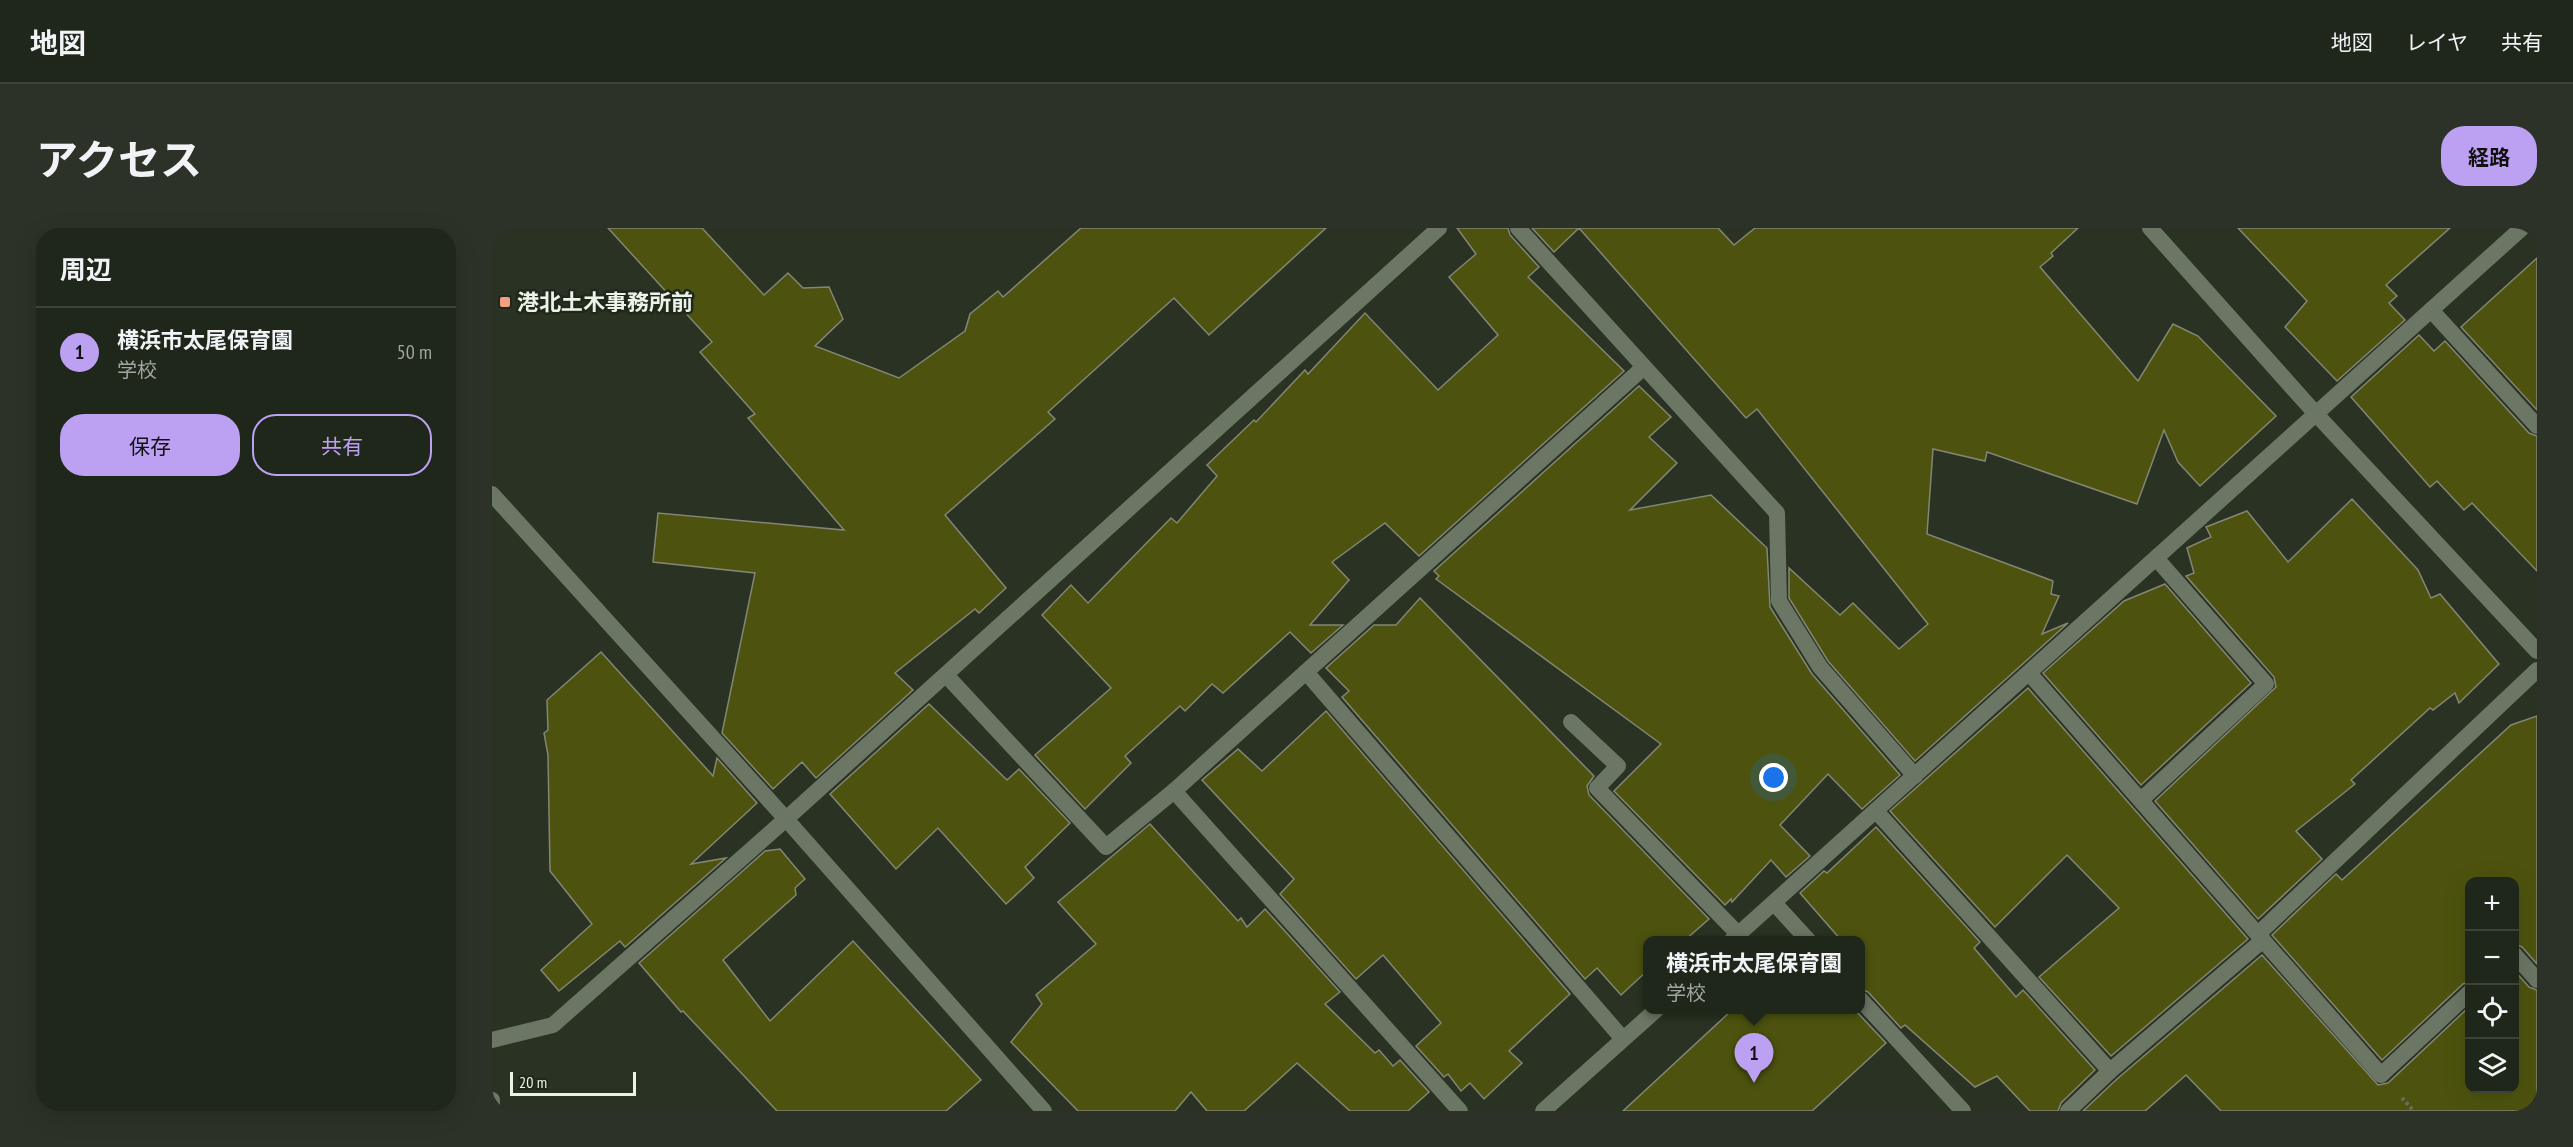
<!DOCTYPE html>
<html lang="ja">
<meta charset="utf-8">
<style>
body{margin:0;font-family:"PT Sans Narrow","Noto Sans JP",sans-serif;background:#2c3227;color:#f1f3f6}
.controls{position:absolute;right:18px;bottom:18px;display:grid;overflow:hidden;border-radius:12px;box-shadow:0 6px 24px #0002}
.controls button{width:54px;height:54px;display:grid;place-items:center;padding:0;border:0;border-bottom:2px solid #3c4339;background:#1f261a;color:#f1f3f6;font:30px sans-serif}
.scale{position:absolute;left:18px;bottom:15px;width:126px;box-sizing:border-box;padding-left:6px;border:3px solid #ecf2e8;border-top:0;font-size:16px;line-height:21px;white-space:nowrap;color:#ecf2e8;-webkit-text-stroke:4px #1f281a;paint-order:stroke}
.you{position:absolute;left:1282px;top:550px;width:21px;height:21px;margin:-15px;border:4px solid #fff;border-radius:50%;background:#1a73e8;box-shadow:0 0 0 9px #1a73e833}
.badge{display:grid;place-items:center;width:39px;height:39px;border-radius:50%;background:#bca0f2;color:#111;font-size:20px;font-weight:700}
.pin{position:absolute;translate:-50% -50px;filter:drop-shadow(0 2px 3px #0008)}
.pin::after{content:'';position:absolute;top:32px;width:21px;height:18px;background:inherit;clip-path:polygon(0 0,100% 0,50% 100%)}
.popup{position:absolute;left:1151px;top:708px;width:222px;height:78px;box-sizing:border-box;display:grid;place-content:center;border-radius:12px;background:#1f261a;filter:drop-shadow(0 2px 4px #0005);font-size:20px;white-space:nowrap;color:#a1a5a2}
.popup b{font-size:22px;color:#f1f3f6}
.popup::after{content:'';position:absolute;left:50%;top:100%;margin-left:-12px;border:12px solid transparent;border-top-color:#1f261a}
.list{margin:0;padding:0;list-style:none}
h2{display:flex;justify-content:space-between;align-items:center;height:78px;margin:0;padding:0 24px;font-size:26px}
h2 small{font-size:20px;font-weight:400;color:#a1a5a2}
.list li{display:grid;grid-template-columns:39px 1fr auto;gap:18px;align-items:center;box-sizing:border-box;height:90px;padding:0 24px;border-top:2px solid #3c4339}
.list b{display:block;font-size:22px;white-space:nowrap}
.list p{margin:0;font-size:20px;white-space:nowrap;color:#a1a5a2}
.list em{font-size:20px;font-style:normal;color:#a1a5a2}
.actions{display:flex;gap:12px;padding:18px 24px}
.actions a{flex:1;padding:14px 0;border:2px solid #bca0f2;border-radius:24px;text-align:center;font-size:21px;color:#bca0f2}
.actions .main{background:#bca0f2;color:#111}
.icon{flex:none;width:33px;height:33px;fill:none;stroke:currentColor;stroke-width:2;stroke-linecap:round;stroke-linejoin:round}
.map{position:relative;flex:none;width:2045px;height:883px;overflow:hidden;border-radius:24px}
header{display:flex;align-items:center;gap:36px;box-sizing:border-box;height:84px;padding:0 30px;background:#1f261a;border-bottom:2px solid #3c4339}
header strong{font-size:28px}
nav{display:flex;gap:33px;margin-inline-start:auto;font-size:21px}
.intro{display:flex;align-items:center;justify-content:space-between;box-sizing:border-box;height:144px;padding:0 36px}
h1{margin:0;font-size:42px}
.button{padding:15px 27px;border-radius:24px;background:#bca0f2;color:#111;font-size:21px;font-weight:700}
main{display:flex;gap:36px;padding:0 36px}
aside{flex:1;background:#1f261a;border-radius:24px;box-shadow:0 6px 24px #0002}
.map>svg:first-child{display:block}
</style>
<header>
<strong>地図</strong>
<nav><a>地図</a><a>レイヤ</a><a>共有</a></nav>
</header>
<div class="intro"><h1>アクセス</h1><a class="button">経路</a></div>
<main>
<aside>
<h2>周辺<small></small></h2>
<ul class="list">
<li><span class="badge">1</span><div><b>横浜市太尾保育園</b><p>学校</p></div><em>50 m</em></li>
</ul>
<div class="actions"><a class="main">保存</a><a>共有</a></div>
</aside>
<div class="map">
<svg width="2045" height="883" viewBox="0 0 2045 883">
<rect width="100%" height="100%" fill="#293223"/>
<g fill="#4d530e" stroke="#838674" stroke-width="1.5">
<polygon points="116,0 210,0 272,67 296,45 311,60 337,59 351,91 323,118 407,150 473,103 478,86 506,63 511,69 589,0 834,0 717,107 682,70 556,184 563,191 453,287 514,360 487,385 483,381 403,445 421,462 324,550 310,534 281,561 230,505 263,345 161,334 166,285 352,302 256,190 263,186 208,124 220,114"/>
<polygon points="965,0 1016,0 1018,7 1047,39 1036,49 1132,143 927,328 893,295 840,334 857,352 818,397 851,397 819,425 798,404 731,465 720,456 693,483 688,478 633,528 639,535 593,581 543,527 619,460 550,387 579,357 596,375 679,290 685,295 725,248 715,237 762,192 764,194 813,142 816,146 873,85 946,162 1006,107 957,49 984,26"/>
<polygon points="1040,0 1226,0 1242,17 1263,0 1586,0 1559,25 1561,28 1548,39 1646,153 1681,96 1706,108 1784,188 1708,258 1686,234 1672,202 1645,276 1495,224 1493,233 1441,221 1435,306 1561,353 1559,366 1567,368 1550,406 1576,395 1423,533 1336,433 1297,370 1297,340 1348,387 1361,375 1407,421 1436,396 1265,181 1254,190 1087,0 1062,24"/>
<polygon points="1746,0 1958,0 1894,57 1905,68 1897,75 1913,92 1845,153 1793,99 1815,73"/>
<polygon points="2045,30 2045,182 1969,99"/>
<polygon points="1927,107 1942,123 1953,113 2037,205 2045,208 2045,343 1980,275 1972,282 1945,253 1938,259 1859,169"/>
<polygon points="1147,158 1179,189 1157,209 1185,235 1138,282 1219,267 1275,320 1278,379 1320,446 1408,547 1370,581 1336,546 1288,597 1318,628 1294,649 1279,632 1240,674 1239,671 1233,677 1122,563 1169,516 944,351 947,348 942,343"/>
<polygon points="1860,271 1926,342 1939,370 1948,366 2007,436 1967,475 1963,465 1941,482 1938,480 1859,552 1863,556 1804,603 1830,631 1766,691 1663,573 1784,459 1782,449 1694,348 1702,345 1695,320 1719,309 1714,299 1755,283 1796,334"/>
<polygon points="1673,356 1759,455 1649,557 1551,445 1632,373"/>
<polygon points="928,370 1102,548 1095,558 1097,567 1217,691 1193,712 1155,712 1155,743 1129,767 1105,740 1093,751 850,469 857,463 834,440 882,397 904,397"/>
<polygon points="109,424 221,548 225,530 265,575 199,636 234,630 133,719 128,713 67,763 49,742 100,696 58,643 56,527 52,505 56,502 55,472"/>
<polygon points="1536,460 1756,711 1619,828 1547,749 1627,680 1575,627 1503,699 1398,583"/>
<polygon points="437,476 515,552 527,541 578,595 533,639 542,650 514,676 446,600 404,641 338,566"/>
<polygon points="834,483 1078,766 1017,823 1030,835 992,871 978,855 969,863 956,846 952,849 924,818 949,795 891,727 864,751 788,666 802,651 710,552 746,521 770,543"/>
<polygon points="2045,488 2045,736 2030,719 2022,716 2022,654 1977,654 1977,754 1971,756 1890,832 1780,707 1844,646 1850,652 2019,497"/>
<polygon points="658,596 746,693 749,690 755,699 773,681 848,764 833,776 883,825 887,822 901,838 908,832 937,864 916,883 858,883 805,835 752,883 715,883 699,864 683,883 586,883 519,814 550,776 544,767 604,716 566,674"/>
<polygon points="1384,599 1488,714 1482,720 1524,769 1531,762 1603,842 1569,875 1566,883 1538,883 1505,848 1483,859 1413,797 1409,800 1376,764 1368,761 1368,712 1349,712 1308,665 1332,643 1335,645"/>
<polygon points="288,621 313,651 303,660 304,667 231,732 278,793 361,713 489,852 454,883 285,883 191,783 189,784 147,735 273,623"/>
<polygon points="1770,727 1886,857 1896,855 1977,779 1977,861 2022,861 2022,742 2037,759 2045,762 2045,883 1729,883 1694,847 1653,883 1591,883 1625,851"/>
<polygon points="1240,782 1363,782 1394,815 1320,883 1131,883"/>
</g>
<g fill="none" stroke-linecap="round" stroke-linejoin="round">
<polyline stroke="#666e60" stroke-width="4" stroke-dasharray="3 3" stroke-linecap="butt" points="1910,870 1922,883"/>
<g stroke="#6b7665" stroke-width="16">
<polyline points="1026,0 1285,285 1287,373 1328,439 1423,548"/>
<polyline points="1939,82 2045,198"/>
<polyline points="814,444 1131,811"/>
<polyline points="1537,445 1889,847 1978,764"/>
<polyline points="454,447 614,619 682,563 1152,139"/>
<polyline points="1079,494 1126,538 1105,560 1247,707"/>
<polyline points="682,563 968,883"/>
<polyline points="1649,572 1774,456 1664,330"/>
<polyline points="1384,583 1618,843"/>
<polyline points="2022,726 2045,752"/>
<polyline points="1576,883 1618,843 1771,712"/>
</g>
<g stroke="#6b7665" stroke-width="16">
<polyline points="0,266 294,591 552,883"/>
<polyline points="1282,675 1316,712"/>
<polyline points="1766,706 2045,442"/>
<polyline points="1240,712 2030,0"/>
<polyline points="1368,771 1471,883"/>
<polyline points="0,812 61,797 294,591 947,0"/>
<polyline points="1051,883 1164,782"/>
</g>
<g stroke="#6b7665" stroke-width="16">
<polyline points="1658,0 1824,186 2045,423"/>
<polyline points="0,872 0,883"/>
</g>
</g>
<rect fill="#f2a080" stroke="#1f281a" stroke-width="2" x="7" y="68" width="12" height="12" rx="3"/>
<g text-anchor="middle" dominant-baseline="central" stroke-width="5" stroke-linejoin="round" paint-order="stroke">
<g font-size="22" font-weight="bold" fill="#ecf2e8" stroke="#1f281a" text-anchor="start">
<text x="25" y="74">港北土木事務所前</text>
</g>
</g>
</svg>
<div class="controls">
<button>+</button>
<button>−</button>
<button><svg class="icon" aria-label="locate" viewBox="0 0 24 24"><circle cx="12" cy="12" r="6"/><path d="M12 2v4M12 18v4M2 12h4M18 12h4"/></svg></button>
<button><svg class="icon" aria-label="layers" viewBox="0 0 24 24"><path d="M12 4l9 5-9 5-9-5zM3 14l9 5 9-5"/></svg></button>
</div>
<div class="scale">20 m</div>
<div class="you"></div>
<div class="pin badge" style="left:1262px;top:855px">1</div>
<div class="popup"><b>横浜市太尾保育園</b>学校</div>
</div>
</main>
